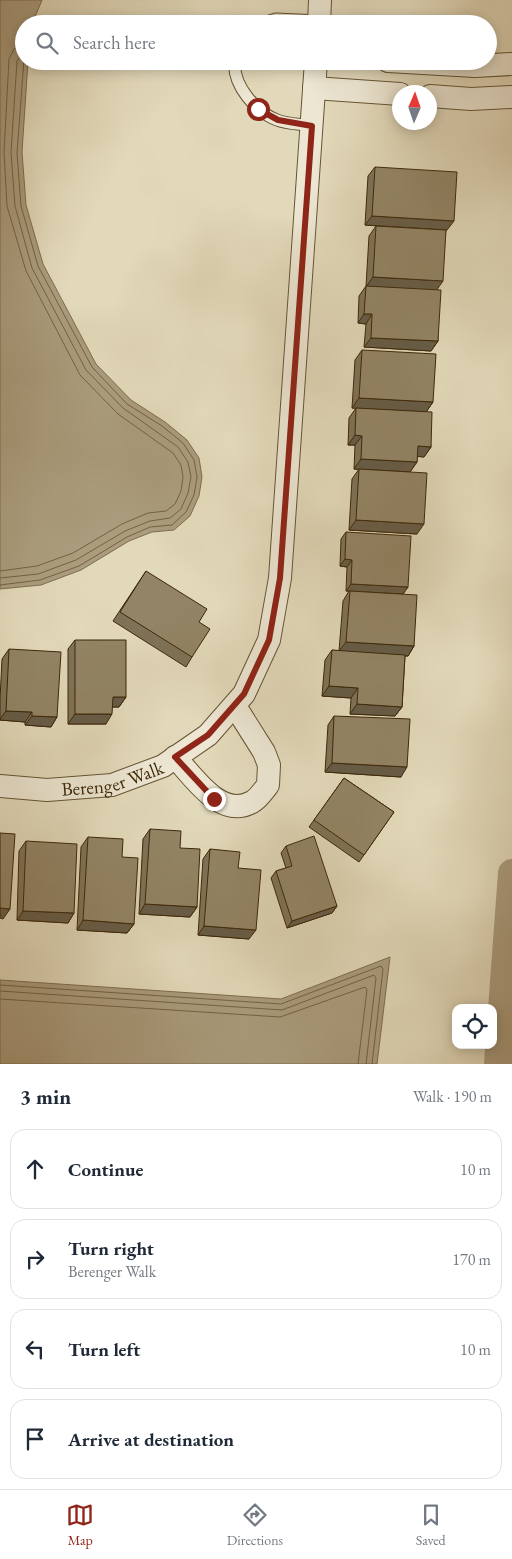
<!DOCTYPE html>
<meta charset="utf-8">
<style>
body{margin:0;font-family:"EB Garamond",serif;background:#f6f6f7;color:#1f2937}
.controls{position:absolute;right:15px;bottom:15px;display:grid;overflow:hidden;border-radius:10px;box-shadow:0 2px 12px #0003}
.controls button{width:45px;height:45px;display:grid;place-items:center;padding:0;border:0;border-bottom:1px solid #e0e1e3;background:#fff;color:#1f2937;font:25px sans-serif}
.compass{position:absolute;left:392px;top:85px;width:45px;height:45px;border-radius:50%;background:#fff;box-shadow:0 2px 12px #0003;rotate:2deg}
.stop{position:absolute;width:15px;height:15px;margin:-11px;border:4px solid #8f2418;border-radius:50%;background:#fff}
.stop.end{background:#8f2418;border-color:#fff;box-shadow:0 1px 5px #0008}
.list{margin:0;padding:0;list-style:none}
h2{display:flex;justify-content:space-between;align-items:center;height:65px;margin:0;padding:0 20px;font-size:21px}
h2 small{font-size:16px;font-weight:400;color:#747a83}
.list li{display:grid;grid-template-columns:32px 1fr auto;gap:15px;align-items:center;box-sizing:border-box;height:80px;margin:0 10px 10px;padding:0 10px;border:1px solid #e0e1e3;border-radius:15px}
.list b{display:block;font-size:19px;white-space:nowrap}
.list p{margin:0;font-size:16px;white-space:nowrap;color:#747a83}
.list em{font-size:16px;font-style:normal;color:#747a83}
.icon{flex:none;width:28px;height:28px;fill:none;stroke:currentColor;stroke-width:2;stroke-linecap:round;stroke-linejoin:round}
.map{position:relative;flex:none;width:512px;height:1064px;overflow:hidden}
.search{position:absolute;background:#fff;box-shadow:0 2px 12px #0003;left:15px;right:15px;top:15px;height:55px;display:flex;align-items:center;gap:12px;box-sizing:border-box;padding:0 18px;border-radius:28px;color:#747a83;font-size:19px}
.sheet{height:425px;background:#fff}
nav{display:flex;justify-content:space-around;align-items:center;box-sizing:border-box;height:70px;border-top:1px solid #e0e1e3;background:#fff;font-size:14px;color:#747a83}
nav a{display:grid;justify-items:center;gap:2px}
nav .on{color:#8f2418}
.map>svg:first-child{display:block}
</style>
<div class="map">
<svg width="512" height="1064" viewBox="0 0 512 1064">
<rect width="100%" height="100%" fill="#e2d9ba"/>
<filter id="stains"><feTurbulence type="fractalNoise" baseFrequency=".004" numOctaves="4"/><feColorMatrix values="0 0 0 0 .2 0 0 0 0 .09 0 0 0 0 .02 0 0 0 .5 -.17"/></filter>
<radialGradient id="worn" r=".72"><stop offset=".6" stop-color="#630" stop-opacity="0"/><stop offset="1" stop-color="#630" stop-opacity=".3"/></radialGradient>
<g fill="#aa9c7d" stroke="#7e6d4e">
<polygon points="0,0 42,0 32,24 24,24 24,61 28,61 22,152 26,205 43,264 96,364 131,400 165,422 187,440 199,458 202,477 199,496 190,516 174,530 152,532 129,541 81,570 41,585 0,589"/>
<polygon points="390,957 377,1064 0,1064 0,980 281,999"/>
</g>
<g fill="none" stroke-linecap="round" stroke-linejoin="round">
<g stroke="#736242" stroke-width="1">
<polyline points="0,571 37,566 73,553 122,524 148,513 166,511 175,504 181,491 183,477 181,465 173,453 118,414 80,375 26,271 7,206 4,152 9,59 14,49 24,43"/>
<polyline points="0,578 38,574 76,560 125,531 150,521 170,518 181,509 188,493 191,477 188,462 178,447 123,408 86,370 32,268 15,206 11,152 17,61 24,51"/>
<polyline points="0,585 40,580 79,566 127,537 150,527 172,525 186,512 194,495 197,477 194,460 183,443 162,426 127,404 92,367 38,266 21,206 17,153 24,59"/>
<polyline points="0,985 281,1004 381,966 383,969 372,1064"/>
<polyline points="0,991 282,1010 374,975 376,978 366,1064"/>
<polyline points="0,999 280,1017 365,987 367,990 358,1064"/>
</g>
<polyline stroke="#aa9c7d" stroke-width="28" points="498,1064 512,873"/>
<g stroke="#665434" stroke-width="13">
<g id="lane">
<polyline points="260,24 276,19 319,21"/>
<path d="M235,61c-3,24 21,51 42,59 10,4 24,4 35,6"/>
</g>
</g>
<g stroke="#665434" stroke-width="24">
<g id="street">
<polyline points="319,24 320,0"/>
<polyline points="388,61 475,66 512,64"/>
<polyline points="314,88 400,94"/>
<polyline points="430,96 471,99 512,97"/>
<path d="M175,757c18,19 46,63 77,45 6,-3 12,-12 16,-17l1,-20 -5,-13 -29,-46"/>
<path id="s1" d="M0,786l47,4 65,-5 51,-19 45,-31 36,-41 25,-54 11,-62 36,-517"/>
</g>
</g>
<use href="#lane" stroke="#ece6d2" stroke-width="11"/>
<use href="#street" stroke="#ece6d2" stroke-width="22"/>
</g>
<g fill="#7e7257" stroke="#3c2708">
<polygon points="375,167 447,230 446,230 436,290 438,341 431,351 364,347 366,324 358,323 359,296 366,286 369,236 376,226 434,230 365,225 368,176"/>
<polygon points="362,350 433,402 426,412 431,447 424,457 417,456 417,462 410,472 417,534 349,530 352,479 359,469 410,472 354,469 355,445 348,445 349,418 356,408 352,408 355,360"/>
<polygon points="346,532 408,587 403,594 414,646 408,656 405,656 402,707 395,716 350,714 351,698 322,696 325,660 332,650 339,651 343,601 349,591 346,591 347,567 340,566 341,539"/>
<polygon points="146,571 199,622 192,657 186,667 113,621"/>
<polygon points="75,640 126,697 119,707 112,707 106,724 68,724 68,649"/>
<polygon points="9,649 57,717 51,727 25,725 25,722 0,720 0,699 2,659"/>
<polygon points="334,716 401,777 325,772 328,725"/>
<polygon points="344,778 394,812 359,862 309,827"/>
<polygon points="150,829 180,848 197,907 190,917 139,914 143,839"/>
<polygon points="88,837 122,857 134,924 127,933 77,930 81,847"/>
<polygon points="26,841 74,913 68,923 17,920 19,851"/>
<polygon points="286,846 337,906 332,913 287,928 271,878 276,871 286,868 281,853"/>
<polygon points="210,849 238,868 249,939 198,935 203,859"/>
</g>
<g fill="#665c47" stroke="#3c2708">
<polygon points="372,216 454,221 447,230 365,225"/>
<polygon points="373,277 443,281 436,291 366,287"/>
<polygon points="364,314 372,314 366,324 358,323"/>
<polygon points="371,338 438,341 431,351 364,347"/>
<polygon points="359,398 433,402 426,412 352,408"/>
<polygon points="355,435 362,436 355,445 348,445"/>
<polygon points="418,446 431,447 424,457 411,456"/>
<polygon points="361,459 417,462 410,472 354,469"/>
<polygon points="356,520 424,524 417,534 349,530"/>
<polygon points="345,559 352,560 347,567 340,566"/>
<polygon points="351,584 408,587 403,594 346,591"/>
<polygon points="346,642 414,646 408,656 339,651"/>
<polygon points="329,686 358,688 351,698 322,696"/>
<polygon points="113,697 126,697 119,707 106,707"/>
<polygon points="357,704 402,707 395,716 350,714"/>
<polygon points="6,711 32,712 25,722 0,720 0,719"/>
<polygon points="75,714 112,714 106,724 68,724"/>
<polygon points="32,716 57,717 51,727 25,725"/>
<polygon points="332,763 407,767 401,777 325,772"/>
<polygon points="145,904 197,907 190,917 139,914"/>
<polygon points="337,906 332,913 287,928 292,921"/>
<polygon points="0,908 10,909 3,919 0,918"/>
<polygon points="23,911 74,913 68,923 17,920"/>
<polygon points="83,920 134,924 127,933 77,930"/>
<polygon points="204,926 256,930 249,939 198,935"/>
</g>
<g fill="#928465" stroke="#3c2708">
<polygon points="375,167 457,172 454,221 372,216"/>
<polygon points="376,226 446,230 443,281 373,277"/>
<polygon points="366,286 441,290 438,341 371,338 372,314 364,314"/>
<polygon points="362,350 436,354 433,402 359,398"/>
<polygon points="356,408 432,412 431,447 418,446 417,462 361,459 362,436 355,435"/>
<polygon points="359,469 427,473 424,524 356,520"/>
<polygon points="346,532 411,536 408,587 351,584 352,560 345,559"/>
<polygon points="146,571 207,609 199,622 210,629 192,657 120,612"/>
<polygon points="350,591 417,595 414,646 346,642"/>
<polygon points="75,640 126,640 126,697 113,697 112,714 75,714"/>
<polygon points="9,649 61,652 57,717 32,716 32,712 6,711"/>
<polygon points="332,650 405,655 402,707 357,704 358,688 329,686"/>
<polygon points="334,716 410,719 407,767 332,763"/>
<polygon points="344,778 394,812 364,855 314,820"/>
<polygon points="150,829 181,831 180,848 200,849 197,907 145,904"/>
<polygon points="0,833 15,834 10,909 0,908"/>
<polygon points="314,836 337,906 292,921 276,871 292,866 286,846"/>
<polygon points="88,837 123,839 122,857 138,858 134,924 83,920"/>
<polygon points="26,841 77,844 74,913 23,911"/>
<polygon points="210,849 240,852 238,868 261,870 256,930 204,926"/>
</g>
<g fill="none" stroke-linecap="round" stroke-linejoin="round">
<polyline stroke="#8f2418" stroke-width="6" points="214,799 175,757 208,735 244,694 269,640 280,578 312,126 278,120 258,109"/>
</g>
<g text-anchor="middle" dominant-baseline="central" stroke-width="5" stroke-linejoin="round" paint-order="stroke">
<g font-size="19" fill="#3c2708" stroke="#ece6d2">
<text stroke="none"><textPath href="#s1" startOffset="114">Berenger Walk</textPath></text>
</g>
</g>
<rect width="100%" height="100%" filter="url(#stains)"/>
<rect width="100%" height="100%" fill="url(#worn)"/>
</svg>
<div class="controls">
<button><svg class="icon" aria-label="locate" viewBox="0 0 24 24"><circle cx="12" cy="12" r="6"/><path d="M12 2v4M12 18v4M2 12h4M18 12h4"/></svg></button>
</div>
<svg class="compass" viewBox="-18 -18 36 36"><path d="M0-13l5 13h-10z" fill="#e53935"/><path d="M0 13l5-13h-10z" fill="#747a83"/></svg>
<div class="stop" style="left:258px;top:109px"></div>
<div class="stop end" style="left:214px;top:799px"></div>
<div class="search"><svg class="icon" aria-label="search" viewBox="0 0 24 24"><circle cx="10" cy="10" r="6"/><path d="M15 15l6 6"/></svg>Search here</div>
</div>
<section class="sheet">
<h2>3 min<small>Walk · 190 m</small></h2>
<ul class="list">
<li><svg class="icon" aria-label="ahead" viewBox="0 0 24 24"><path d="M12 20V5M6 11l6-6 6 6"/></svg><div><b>Continue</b></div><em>10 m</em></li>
<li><svg class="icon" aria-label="right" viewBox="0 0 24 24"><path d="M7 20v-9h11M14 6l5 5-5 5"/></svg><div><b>Turn right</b><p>Berenger Walk</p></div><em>170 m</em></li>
<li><svg class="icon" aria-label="left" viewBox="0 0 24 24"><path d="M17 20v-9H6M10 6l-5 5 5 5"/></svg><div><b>Turn left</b></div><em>10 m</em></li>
<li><svg class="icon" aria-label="arrive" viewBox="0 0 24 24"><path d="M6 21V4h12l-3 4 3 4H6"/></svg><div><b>Arrive at destination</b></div></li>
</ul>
</section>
<nav>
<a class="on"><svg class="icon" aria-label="map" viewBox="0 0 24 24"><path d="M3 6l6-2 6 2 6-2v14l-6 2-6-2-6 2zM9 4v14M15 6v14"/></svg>Map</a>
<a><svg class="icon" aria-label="directions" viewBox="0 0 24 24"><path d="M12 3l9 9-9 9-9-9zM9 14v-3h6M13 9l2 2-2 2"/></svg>Directions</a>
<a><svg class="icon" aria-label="saved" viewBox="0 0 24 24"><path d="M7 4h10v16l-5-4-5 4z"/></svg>Saved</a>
</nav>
